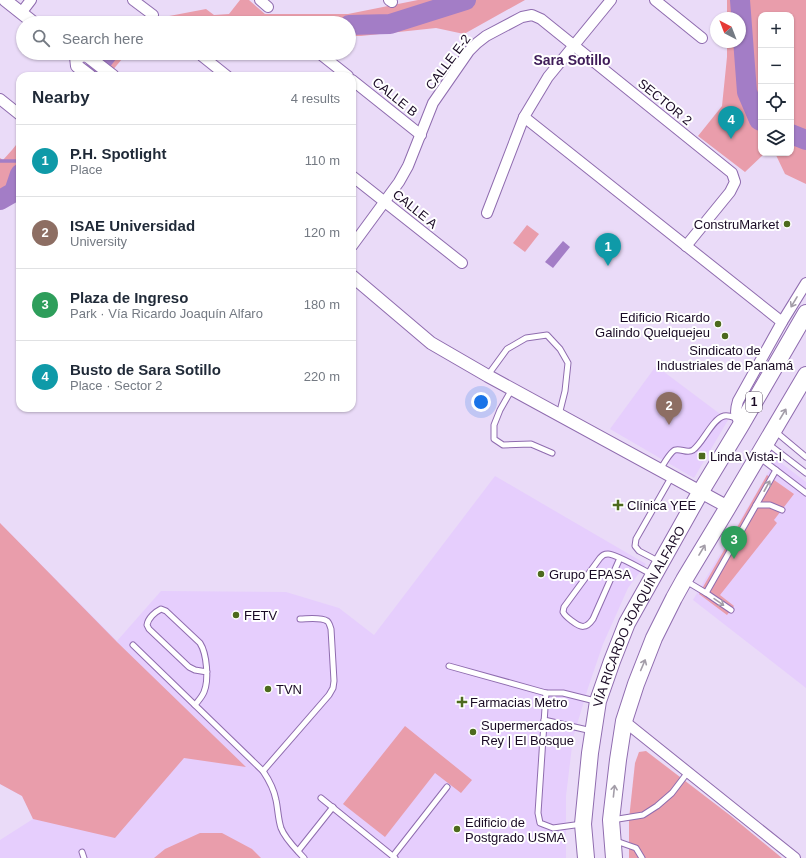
<!DOCTYPE html>
<meta charset="utf-8">
<style>
body{margin:0;font-family:Helvetica,sans-serif;background:#f6f6f7;color:#1f2937}
.controls{position:absolute;right:12px;top:12px;display:grid;overflow:hidden;border-radius:8px;box-shadow:0 1px 3px #0004}
.controls button{width:36px;height:36px;display:grid;place-items:center;padding:0;border:0;border-bottom:1px solid #e0e1e3;background:#fff;color:#1f2937;font:20px sans-serif}
.compass{position:absolute;left:710px;top:12px;width:36px;height:36px;border-radius:50%;background:#fff;box-shadow:0 1px 3px #0004;rotate:318deg}
.you{position:absolute;left:481px;top:402px;width:14px;height:14px;margin:-10px;border:3px solid #fff;border-radius:50%;background:#1a73e8;box-shadow:0 0 0 6px #1a73e833}
.badge{display:grid;place-items:center;width:26px;height:26px;border-radius:50%;background:#111827;color:#fff;font-size:13px;font-weight:700}
.pin{position:absolute;translate:-50% -33px;filter:drop-shadow(0 1px 2px #0008)}
.pin::after{content:'';position:absolute;top:21px;width:14px;height:12px;background:inherit;clip-path:polygon(0 0,100% 0,50% 100%)}
.list{margin:0;padding:0;list-style:none}
h2{display:flex;justify-content:space-between;align-items:center;height:52px;margin:0;padding:0 16px;font-size:17px}
h2 small{font-size:13px;font-weight:400;color:#747a83}
.list li{display:grid;grid-template-columns:26px 1fr auto;gap:12px;align-items:center;box-sizing:border-box;height:72px;padding:0 16px;border-top:1px solid #e0e1e3}
.list b{display:block;font-size:15px;white-space:nowrap}
.list p{margin:0;font-size:13px;white-space:nowrap;color:#747a83}
.list em{font-size:13px;font-style:normal;color:#747a83}
.icon{flex:none;width:22px;height:22px;fill:none;stroke:currentColor;stroke-width:2;stroke-linecap:round;stroke-linejoin:round}
.map{position:relative;flex:none;width:806px;height:858px;overflow:hidden}
.search{position:absolute;background:#fff;box-shadow:0 1px 3px #0004;left:16px;top:16px;width:340px;height:44px;display:flex;align-items:center;gap:10px;box-sizing:border-box;padding:0 14px;border-radius:22px;color:#747a83;font-size:15px}
.panel{position:absolute;background:#fff;box-shadow:0 1px 3px #0004;left:16px;top:72px;width:340px;height:340px;border-radius:12px}
.map>svg:first-child{display:block}
</style>
<div class="map">
<svg width="806" height="858" viewBox="0 0 806 858">
<rect width="100%" height="100%" fill="#eadbf8"/>
<g fill="#e6cefd">
<polygon points="656,366 728,420 694,478 610,429"/>
<polygon points="776,459 806,482 806,688 693,600"/>
<polygon points="495,476 646,564 628,588 616,615 603,644 588,688 573,738 566,796 566,858 0,858 0,840 33,819 22,796 0,784 0,523 117,641 161,591 286,592 339,608 374,635"/>
</g>
<g fill="#e99dab">
<polygon points="240,0 249,0 265,14 348,14 418,0 525,0 464,34 436,28 361,36 349,36 349,23 140,23 164,17 206,9 214,15 229,14"/>
<polygon points="727,0 806,0 806,184 785,174 775,153 791,153 791,15 761,15 761,153 765,153 745,172 698,136 722,106 727,57 727,42 740,42 740,18 727,18"/>
<polygon points="89,53 127,53 112,71"/>
<polygon points="20,140 20,191 0,208 0,158 3,160 12,150"/>
<polygon points="527,225 539,234 525,252 513,243"/>
<polygon points="767,475 794,494 774,520 777,523 720,595 734,606 727,615 699,594"/>
<polygon points="0,523 117,642 246,767 184,758 115,838 33,819 22,796 0,784"/>
<polygon points="405,726 472,780 461,793 435,773 385,837 343,804"/>
<polygon points="646,751 731,816 782,858 629,858 629,819 635,763 639,752"/>
<polygon points="200,833 222,833 252,849 261,858 154,858 165,849"/>
</g>
<polygon fill="#a37dc6" points="563,241 570,247 553,268 545,262"/>
<g fill="none" stroke-linecap="round" stroke-linejoin="round">
<polyline stroke="#a37dc6" stroke-width="3.5" points="0,161 20,161"/>
<g stroke="#a37dc6" stroke-width="20">
<polyline points="740,0 747,92 759,120 761,121"/>
<polyline points="349,25 390,24 466,0"/>
<polyline points="90,76 108,53"/>
<polyline points="791,134 806,140"/>
<polyline points="0,200 14,192 20,174"/>
</g>
<g stroke="#8f6caf" stroke-width="7">
<g id="service">
<polyline points="488,375 507,349 526,338 547,335 560,349 568,363 565,391 559,415"/>
<polyline points="512,389 500,410 494,425 494,439 503,445 531,444 552,453"/>
<polyline points="776,432 806,457"/>
<polyline points="767,443 806,473"/>
<polyline points="759,457 806,493"/>
<path d="M660,470c3,-5 10,-18 15,-20 6,-2 12,4 18,0 10,-7 19,-31 31,-34 4,-1 9,1 12,2"/>
<polyline points="756,505 770,505 782,510"/>
<path d="M620,558l-27,61c-7,10 -12,9 -21,2 -4,-3 -7,-5 -9,-9l1,-5 36,-49c3,-3 4,-4 8,-4 8,0 35,16 43,20"/>
<polyline points="660,562 639,551 635,546 636,539 672,476"/>
<polyline points="686,581 706,593 731,610"/>
<polyline points="706,593 776,470"/>
<path d="M133,645l130,126c6,9 11,18 13,29 2,9 2,19 5,28 4,11 15,21 23,30"/>
<polyline points="449,666 546,693 563,693 595,701"/>
<polyline points="546,693 538,813 540,823 553,828 582,824"/>
<path d="M195,705c3,-4 7,-8 9,-13 5,-12 3,-38 -4,-49l-34,-32 -5,-2c-6,3 -13,9 -14,16l2,4 40,38 6,3 12,2"/>
<polyline points="544,720 592,731"/>
<path d="M263,771l66,-76 4,-7 1,-7 -3,-52c-1,-3 -2,-7 -4,-8 -6,-4 -20,-2 -27,-2"/>
<polyline points="321,798 395,858"/>
<polyline points="612,820 643,815 657,806 672,793 688,772"/>
<polyline points="616,841 636,848 642,858"/>
<polyline points="298,851 333,807"/>
<polyline points="82,852 84,858"/>
<polyline points="393,856 447,787"/>
</g>
</g>
<g stroke="#8f6caf" stroke-width="12">
<g id="minor">
<polyline points="133,0 153,15"/>
<polyline points="260,0 268,7"/>
<polyline points="389,0 392,2"/>
<polyline points="655,0 702,38"/>
<polyline points="21,13 31,0"/>
<polyline points="319,53 348,76"/>
<polyline points="202,56 227,76"/>
<polyline points="352,80 421,135"/>
<polyline points="0,99 20,115"/>
<polyline points="524,117 782,322"/>
<polyline points="352,176 462,263"/>
<polyline points="487,213 524,117 548,77 611,0"/>
<polyline points="352,246 399,182 408,166 433,103 469,51 477,43 486,36 522,17 532,15 541,19 732,173 735,182 730,192 686,246"/>
<path d="M741,425c-6,-10 -6,-14 -3,-24l44,-79 24,-39"/>
<polyline points="624,721 795,858"/>
</g>
</g>
<g stroke="#8f6caf" stroke-width="14">
<g id="tertiary">
<polyline points="5,0 34,23"/>
<polyline points="72,53 76,57 77,66 90,76"/>
<polyline points="76,57 86,55 113,76"/>
<polyline points="352,276 431,343 488,376 728,507"/>
</g>
</g>
<g stroke="#8f6caf" stroke-width="18">
<g id="primary">
<path id="s1" d="M586,858l-3,-34 7,-71 8,-52 14,-40 15,-38 74,-132 40,-66 65,-112"/>
<polyline points="614,858 611,820 618,760 624,721 636,684 654,638 674,598 684,580 728,507 806,375"/>
</g>
</g>
<use href="#service" stroke="#fff" stroke-width="5"/>
<use href="#minor" stroke="#fff" stroke-width="10"/>
<use href="#tertiary" stroke="#fff" stroke-width="12"/>
<use href="#primary" stroke="#fff" stroke-width="16"/>
</g>
<defs><path id="oneway-shaft" d="M-6 0H5M1.5-3L5.5 0L1.5 3" fill="none" stroke-width="1.6" stroke-linecap="round" stroke-linejoin="round"/></defs>
<g stroke="#a39da8">
<use href="#oneway-shaft" transform="translate(794 302) rotate(121)"/>
<use href="#oneway-shaft" transform="translate(783 414) rotate(-59)"/>
<use href="#oneway-shaft" transform="translate(767 486) rotate(-61)"/>
<use href="#oneway-shaft" transform="translate(702 550) rotate(-59)"/>
<use href="#oneway-shaft" transform="translate(719 602) rotate(35)"/>
<use href="#oneway-shaft" transform="translate(643 665) rotate(-67)"/>
<use href="#oneway-shaft" transform="translate(614 791) rotate(-84)"/>
</g>
<g fill="#4d6a1d" stroke="#fff" stroke-width="1.5">
<circle cx="787" cy="224" r="4"/>
<circle cx="718" cy="324" r="4"/>
<circle cx="725" cy="336" r="4"/>
<rect x="698" y="452" width="8" height="8" rx="2"/>
<path d="M616 499h4v4h4v4h-4v4h-4v-4h-4v-4h4z"/>
<circle cx="541" cy="574" r="4"/>
<circle cx="236" cy="615" r="4"/>
<circle cx="268" cy="689" r="4"/>
<path d="M460 696h4v4h4v4h-4v4h-4v-4h-4v-4h4z"/>
<circle cx="473" cy="732" r="4"/>
<circle cx="457" cy="829" r="4"/>
</g>
<g text-anchor="middle" dominant-baseline="central" stroke-width="4" stroke-linejoin="round" paint-order="stroke">
<rect fill="#fff" stroke="#5f5466" stroke-width="1" x="746" y="392" width="16" height="20" rx="3"/>
<g font-size="12" font-weight="bold" fill="#1a0b25">
<text x="754" y="402">1</text>
</g>
<g font-size="13" fill="#1a0b25" stroke="#fff">
<text transform="translate(448 62) rotate(-53)">CALLE E-2</text>
<text transform="translate(395 97) rotate(39)">CALLE B</text>
<text transform="translate(665 102) rotate(39)">SECTOR 2</text>
<text transform="translate(415 209) rotate(39)">CALLE A</text>
<text stroke="none"><textPath href="#s1" startOffset="252">VÍA RICARDO JOAQUÍN ALFARO</textPath></text>
</g>
<g font-size="13" fill="#1a0b25" stroke="#fff" text-anchor="start">
<text x="779" y="224" text-anchor="end">ConstruMarket</text>
<text x="710" y="317" text-anchor="end">Edificio Ricardo<tspan x="710" dy="15">Galindo Quelquejeu</tspan></text>
<text x="725" y="350" text-anchor="middle">Sindicato de<tspan x="725" dy="15">Industriales de Panamá</tspan></text>
<text x="710" y="456">Linda Vista-I</text>
<text x="627" y="505">Clínica YEE</text>
<text x="549" y="574">Grupo EPASA</text>
<text x="244" y="615">FETV</text>
<text x="276" y="689">TVN</text>
<text x="470" y="702">Farmacias Metro</text>
<text x="481" y="725">Supermercados<tspan x="481" dy="15">Rey | El Bosque</tspan></text>
<text x="465" y="822">Edificio de<tspan x="465" dy="15">Postgrado USMA</tspan></text>
</g>
<g font-size="14" font-weight="bold" fill="#3e1c58" stroke="#fff">
<text x="572" y="60">Sara Sotillo</text>
</g>
</g>
</svg>
<div class="controls">
<button>+</button>
<button>−</button>
<button><svg class="icon" aria-label="locate" viewBox="0 0 24 24"><circle cx="12" cy="12" r="6"/><path d="M12 2v4M12 18v4M2 12h4M18 12h4"/></svg></button>
<button><svg class="icon" aria-label="layers" viewBox="0 0 24 24"><path d="M12 4l9 5-9 5-9-5zM3 14l9 5 9-5"/></svg></button>
</div>
<svg class="compass" viewBox="-18 -18 36 36"><path d="M0-13l5 13h-10z" fill="#e53935"/><path d="M0 13l5-13h-10z" fill="#747a83"/></svg>
<div class="you"></div>
<div class="pin badge" style="left:608px;top:266px;background:#0f9aa8">1</div>
<div class="pin badge" style="left:669px;top:425px;background:#8d6e63">2</div>
<div class="pin badge" style="left:734px;top:559px;background:#2e9e5b">3</div>
<div class="pin badge" style="left:731px;top:139px;background:#0f9aa8">4</div>
<div class="search"><svg class="icon" aria-label="search" viewBox="0 0 24 24"><circle cx="10" cy="10" r="6"/><path d="M15 15l6 6"/></svg>Search here</div>
<section class="panel">
<h2>Nearby<small>4 results</small></h2>
<ul class="list">
<li><span class="badge" style="background:#0f9aa8">1</span><div><b>P.H. Spotlight</b><p>Place</p></div><em>110 m</em></li>
<li><span class="badge" style="background:#8d6e63">2</span><div><b>ISAE Universidad</b><p>University</p></div><em>120 m</em></li>
<li><span class="badge" style="background:#2e9e5b">3</span><div><b>Plaza de Ingreso</b><p>Park · Vía Ricardo Joaquín Alfaro</p></div><em>180 m</em></li>
<li><span class="badge" style="background:#0f9aa8">4</span><div><b>Busto de Sara Sotillo</b><p>Place · Sector 2</p></div><em>220 m</em></li>
</ul>
</section>
</div>
